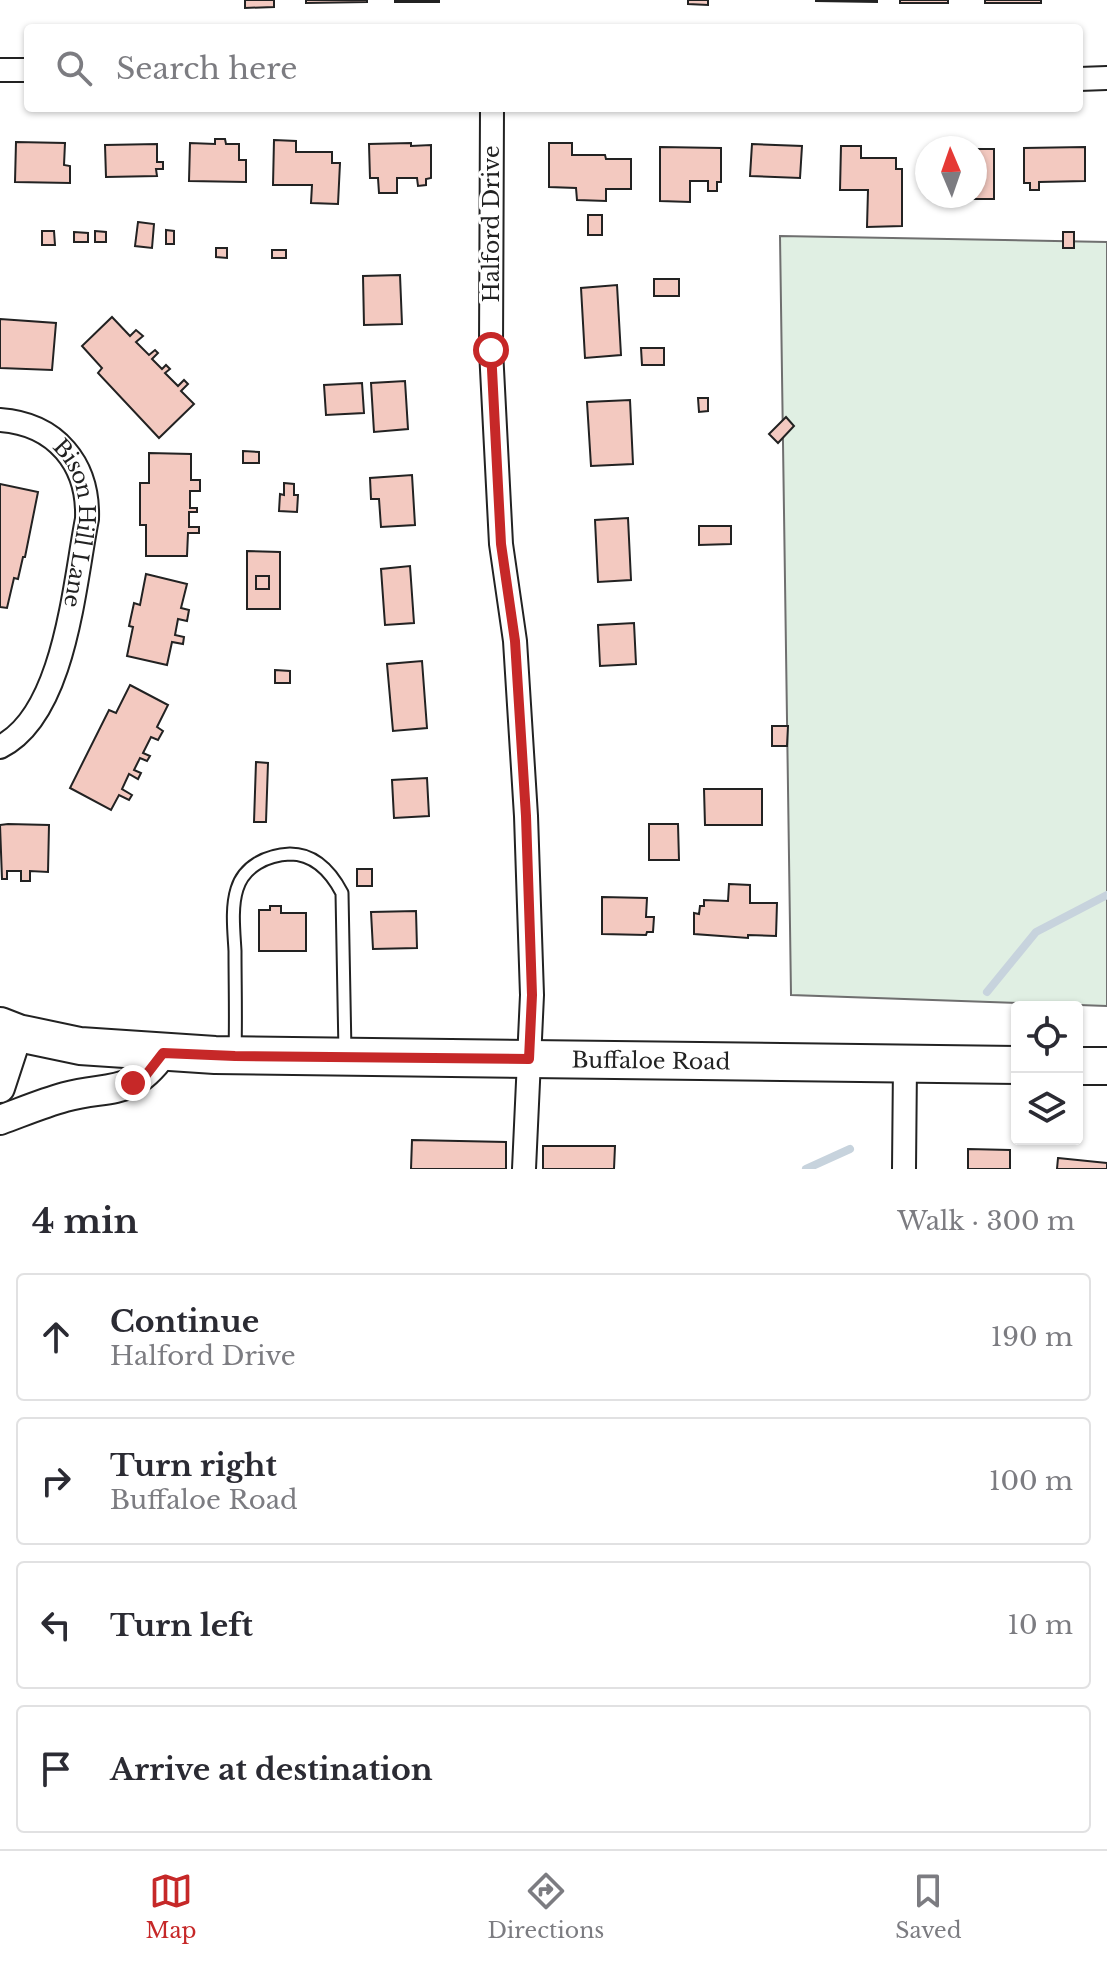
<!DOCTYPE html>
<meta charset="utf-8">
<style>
body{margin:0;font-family:"Libre Baskerville",serif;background:#f7f7f7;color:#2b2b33}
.controls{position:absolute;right:24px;bottom:24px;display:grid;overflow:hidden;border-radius:8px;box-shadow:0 2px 6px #0004}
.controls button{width:72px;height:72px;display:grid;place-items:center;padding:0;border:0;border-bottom:2px solid #e1e1e2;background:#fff;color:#2b2b33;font:40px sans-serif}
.compass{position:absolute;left:915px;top:136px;width:72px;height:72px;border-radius:50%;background:#fff;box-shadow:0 2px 6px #0004;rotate:358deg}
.stop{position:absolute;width:24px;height:24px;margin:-18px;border:6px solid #c62828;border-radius:50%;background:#fff}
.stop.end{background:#c62828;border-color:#fff;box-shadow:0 2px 8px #0008}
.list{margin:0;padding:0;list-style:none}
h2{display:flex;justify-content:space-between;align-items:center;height:104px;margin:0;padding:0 32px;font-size:34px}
h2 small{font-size:26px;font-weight:400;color:#7c7c81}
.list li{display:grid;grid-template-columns:52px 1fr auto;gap:24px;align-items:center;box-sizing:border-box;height:128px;margin:0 16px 16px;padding:0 16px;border:2px solid #e1e1e2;border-radius:8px}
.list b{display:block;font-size:30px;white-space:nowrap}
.list p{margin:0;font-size:26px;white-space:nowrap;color:#7c7c81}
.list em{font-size:26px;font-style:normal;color:#7c7c81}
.icon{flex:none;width:44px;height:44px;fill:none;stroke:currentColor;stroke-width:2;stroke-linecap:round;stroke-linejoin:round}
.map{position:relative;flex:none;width:1107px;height:1169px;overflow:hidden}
.search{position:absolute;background:#fff;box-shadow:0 2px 6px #0004;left:24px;right:24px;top:24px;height:88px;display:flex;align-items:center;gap:20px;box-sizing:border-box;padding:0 28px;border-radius:8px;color:#7c7c81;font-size:30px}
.sheet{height:680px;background:#fff}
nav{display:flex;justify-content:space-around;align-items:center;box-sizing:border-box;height:112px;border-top:2px solid #e1e1e2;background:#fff;font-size:22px;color:#7c7c81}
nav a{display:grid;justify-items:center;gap:4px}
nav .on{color:#c62828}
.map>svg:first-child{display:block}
</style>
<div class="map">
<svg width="1107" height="1169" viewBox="0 0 1107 1169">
<rect width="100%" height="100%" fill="#fff"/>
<polygon fill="#e0efe3" stroke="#6f6f6f" stroke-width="2" points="780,236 1107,242 1107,1006 791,995"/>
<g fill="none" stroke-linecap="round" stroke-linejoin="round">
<g stroke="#c7d3dd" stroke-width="8">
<polyline points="987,992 1036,932 1107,895"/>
<polyline points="806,1169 850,1149"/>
</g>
</g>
<g fill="#f3c9c0" stroke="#222" stroke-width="2">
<polygon points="245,0 274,0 274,7 245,8"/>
<polygon points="306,0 367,0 367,2 306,3"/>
<rect x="395" y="0" width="44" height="2"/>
<polygon points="688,0 708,0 708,5 688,4"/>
<polygon points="816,0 877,0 877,2 816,1"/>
<rect x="900" y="0" width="48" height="3"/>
<rect x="985" y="0" width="56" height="3"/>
<polygon points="215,139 225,139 226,144 239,144 239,160 246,160 246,182 189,181 190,143 215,144"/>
<polygon points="274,140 296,141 296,152 332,152 332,163 340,163 338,204 311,203 312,185 273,185"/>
<polygon points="16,142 65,143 64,165 70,166 70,183 15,182"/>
<polygon points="411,143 411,146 431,145 431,178 426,179 426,185 418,186 417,178 397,178 397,193 379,193 378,178 370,178 369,144"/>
<polygon points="549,143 572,143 572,155 605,155 606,159 631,159 631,189 606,189 606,201 577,200 576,188 549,187"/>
<polygon points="157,144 157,162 163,162 163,169 156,169 157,176 106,177 105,145"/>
<polygon points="752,144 802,146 800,178 750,176"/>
<polygon points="841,146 861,146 861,158 896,158 896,169 902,169 902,226 867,227 868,190 840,190"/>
<polygon points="660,147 721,148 721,182 717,182 717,191 708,191 708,181 690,181 690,202 660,201"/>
<polygon points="1085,147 1085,181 1039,182 1039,190 1030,190 1030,183 1024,183 1024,148"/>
<polygon points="975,149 994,149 994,199 960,199 960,196 975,196"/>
<rect x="588" y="215" width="14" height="20"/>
<polygon points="138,222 154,224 152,248 135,246"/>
<polygon points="166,230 174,231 174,244 166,244"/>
<polygon points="42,231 54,231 55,245 42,245"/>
<polygon points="95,231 106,232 106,242 95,242"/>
<polygon points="74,232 88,233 88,242 74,242"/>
<rect x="1063" y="232" width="11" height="16"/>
<polygon points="216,248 227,248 227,258 216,257"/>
<rect x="272" y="250" width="14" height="8"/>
<polygon points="400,275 402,324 364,325 363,276"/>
<rect x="654" y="279" width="25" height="17"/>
<polygon points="617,285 621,355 585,358 581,288"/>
<polygon points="112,317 130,336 136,330 143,336 136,342 149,355 155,350 158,353 152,359 162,369 166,365 170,369 165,373 178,386 184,380 188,384 181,391 194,404 159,438 98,373 102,368 82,346"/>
<polygon points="0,319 56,323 52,370 0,368"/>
<polygon points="641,348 664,348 664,365 642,365"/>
<polygon points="405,381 408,429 374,432 371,383"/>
<polygon points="362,383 364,413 326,415 324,385"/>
<polygon points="698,398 708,398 708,411 699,412"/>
<polygon points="630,400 633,464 591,466 587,402"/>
<polygon points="786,417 794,426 778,443 769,434"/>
<polygon points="243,451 259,452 259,463 243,463"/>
<polygon points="149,453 191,454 191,480 200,480 200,491 190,491 190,508 197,508 197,512 189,512 189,527 199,527 199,533 188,533 187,556 146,556 146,525 140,525 140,483 149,483"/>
<polygon points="412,475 415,525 381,527 379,499 371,499 370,478"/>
<polygon points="284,483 294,484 294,495 298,495 297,512 279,511 280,494 284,495"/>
<polygon points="0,484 38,492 25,557 23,557 18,579 14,578 7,608 0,607"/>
<polygon points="628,518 631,580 598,582 595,520"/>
<polygon points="699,526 731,526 731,544 699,545"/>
<polygon points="247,551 280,552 280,609 247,609"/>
<polygon points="410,566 414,623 385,625 381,569"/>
<polygon points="146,574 187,584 181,608 189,610 187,621 178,619 175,635 184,637 183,644 172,642 167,665 127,656 133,627 129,626 134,603 140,605"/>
<rect x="256" y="576" width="13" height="13"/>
<polygon points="634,623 636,664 600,666 598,625"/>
<polygon points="422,661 427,728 393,731 387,664"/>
<polygon points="275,670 290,671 290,683 275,683"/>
<polygon points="130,685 168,705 157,727 163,731 158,740 151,737 143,753 150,756 147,761 140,758 134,770 141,773 138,779 129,774 122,789 132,795 129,800 119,795 111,810 70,788 109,710 116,713"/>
<polygon points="772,726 788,726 787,746 772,746"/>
<polygon points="256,762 268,763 266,822 254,822"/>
<polygon points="427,778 429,816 394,818 392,780"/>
<polygon points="704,789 762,789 762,825 705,825"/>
<polygon points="8,824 49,825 48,872 30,871 30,881 21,881 21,871 7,871 7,879 2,879 0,825"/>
<polygon points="649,824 678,824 679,860 649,860"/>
<rect x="357" y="869" width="15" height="17"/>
<polygon points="729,884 750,885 750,903 777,903 776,936 748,935 748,938 694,934 694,913 699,914 700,906 704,906 704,900 728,901"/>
<polygon points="602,897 647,898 646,917 654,917 653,932 647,932 646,935 602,934"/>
<polygon points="270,906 281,906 281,913 306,913 306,951 259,951 259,910 270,910"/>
<polygon points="416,911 417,948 373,949 371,912"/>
<polygon points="412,1140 506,1142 506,1169 411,1169"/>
<polygon points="543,1146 615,1146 614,1169 543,1169"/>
<polygon points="968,1149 1010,1150 1010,1169 968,1169"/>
<polygon points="1058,1158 1107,1163 1107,1169 1057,1169"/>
</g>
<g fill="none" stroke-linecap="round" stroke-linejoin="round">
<g stroke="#222" stroke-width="15">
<path id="service" d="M235,1051c1,-33 0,-66 0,-100 -1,-19 -4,-43 2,-62 7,-23 30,-34 53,-35 25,0 41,18 52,39l3,159"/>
</g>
<g stroke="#222" stroke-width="26">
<g id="minor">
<polyline points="0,70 28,70"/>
<polyline points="1079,79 1107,78"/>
<polyline points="492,108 491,350 501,544 515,641 526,816 532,995 524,1169"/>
<path id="s1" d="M0,420c56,4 89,44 87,99 -13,66 -22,196 -87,228"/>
<polyline points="904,1169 905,1064"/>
</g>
</g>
<g stroke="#222" stroke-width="32">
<g id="tertiary">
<polyline points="0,1088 18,1033"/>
<path d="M0,1120c22,-8 43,-17 65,-23 47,-12 66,0 98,-44"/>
</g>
</g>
<g stroke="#222" stroke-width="40">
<g id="primary">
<path id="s2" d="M0,1026l18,7 62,13 135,9 802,10"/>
<polyline points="1077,1066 1107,1066"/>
</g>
</g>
<use href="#service" stroke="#fff" stroke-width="11"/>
<use href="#minor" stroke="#fff" stroke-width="22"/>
<use href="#tertiary" stroke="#fff" stroke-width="28"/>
<use href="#primary" stroke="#fff" stroke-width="36"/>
</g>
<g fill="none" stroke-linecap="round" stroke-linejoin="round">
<polyline stroke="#c62828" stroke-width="10" points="133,1083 146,1075 163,1053 235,1056 529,1059 532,995 526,816 515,641 501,544 491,350"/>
</g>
<g text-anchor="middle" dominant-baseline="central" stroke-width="6" stroke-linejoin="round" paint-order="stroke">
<g font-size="22" fill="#222" stroke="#fff">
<text transform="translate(491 224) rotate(-90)">Halford Drive</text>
<text stroke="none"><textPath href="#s1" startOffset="150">Bison Hill Lane</textPath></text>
<text stroke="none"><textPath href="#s2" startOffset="654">Buffaloe Road</textPath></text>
</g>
</g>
</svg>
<div class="controls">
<button><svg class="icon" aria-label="locate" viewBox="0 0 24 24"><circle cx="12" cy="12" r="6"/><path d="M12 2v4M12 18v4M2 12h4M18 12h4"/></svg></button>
<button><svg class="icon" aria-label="layers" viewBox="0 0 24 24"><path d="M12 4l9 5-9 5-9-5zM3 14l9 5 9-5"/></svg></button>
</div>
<svg class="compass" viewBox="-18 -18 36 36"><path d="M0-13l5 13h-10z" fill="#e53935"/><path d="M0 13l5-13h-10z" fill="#7c7c81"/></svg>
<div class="stop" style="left:491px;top:350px"></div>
<div class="stop end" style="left:133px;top:1083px"></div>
<div class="search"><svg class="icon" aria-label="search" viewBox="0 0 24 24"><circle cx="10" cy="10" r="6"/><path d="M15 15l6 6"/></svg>Search here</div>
</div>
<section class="sheet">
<h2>4 min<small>Walk · 300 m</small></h2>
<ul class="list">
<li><svg class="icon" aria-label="ahead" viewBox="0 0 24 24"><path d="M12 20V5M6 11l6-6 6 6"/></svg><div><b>Continue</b><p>Halford Drive</p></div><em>190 m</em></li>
<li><svg class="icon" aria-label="right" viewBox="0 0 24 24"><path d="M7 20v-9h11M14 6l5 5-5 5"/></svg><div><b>Turn right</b><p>Buffaloe Road</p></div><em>100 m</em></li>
<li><svg class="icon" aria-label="left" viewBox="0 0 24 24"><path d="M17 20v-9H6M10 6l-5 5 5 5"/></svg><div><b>Turn left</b></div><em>10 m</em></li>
<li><svg class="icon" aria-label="arrive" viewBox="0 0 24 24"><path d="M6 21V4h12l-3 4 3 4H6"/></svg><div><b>Arrive at destination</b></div></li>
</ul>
</section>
<nav>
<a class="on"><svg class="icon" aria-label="map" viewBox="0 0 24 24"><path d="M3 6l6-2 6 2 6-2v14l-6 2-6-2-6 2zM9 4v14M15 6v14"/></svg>Map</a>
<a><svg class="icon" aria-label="directions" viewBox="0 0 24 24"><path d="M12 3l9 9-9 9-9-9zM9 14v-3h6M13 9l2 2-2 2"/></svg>Directions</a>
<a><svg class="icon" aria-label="saved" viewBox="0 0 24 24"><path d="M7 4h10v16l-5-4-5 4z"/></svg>Saved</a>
</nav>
